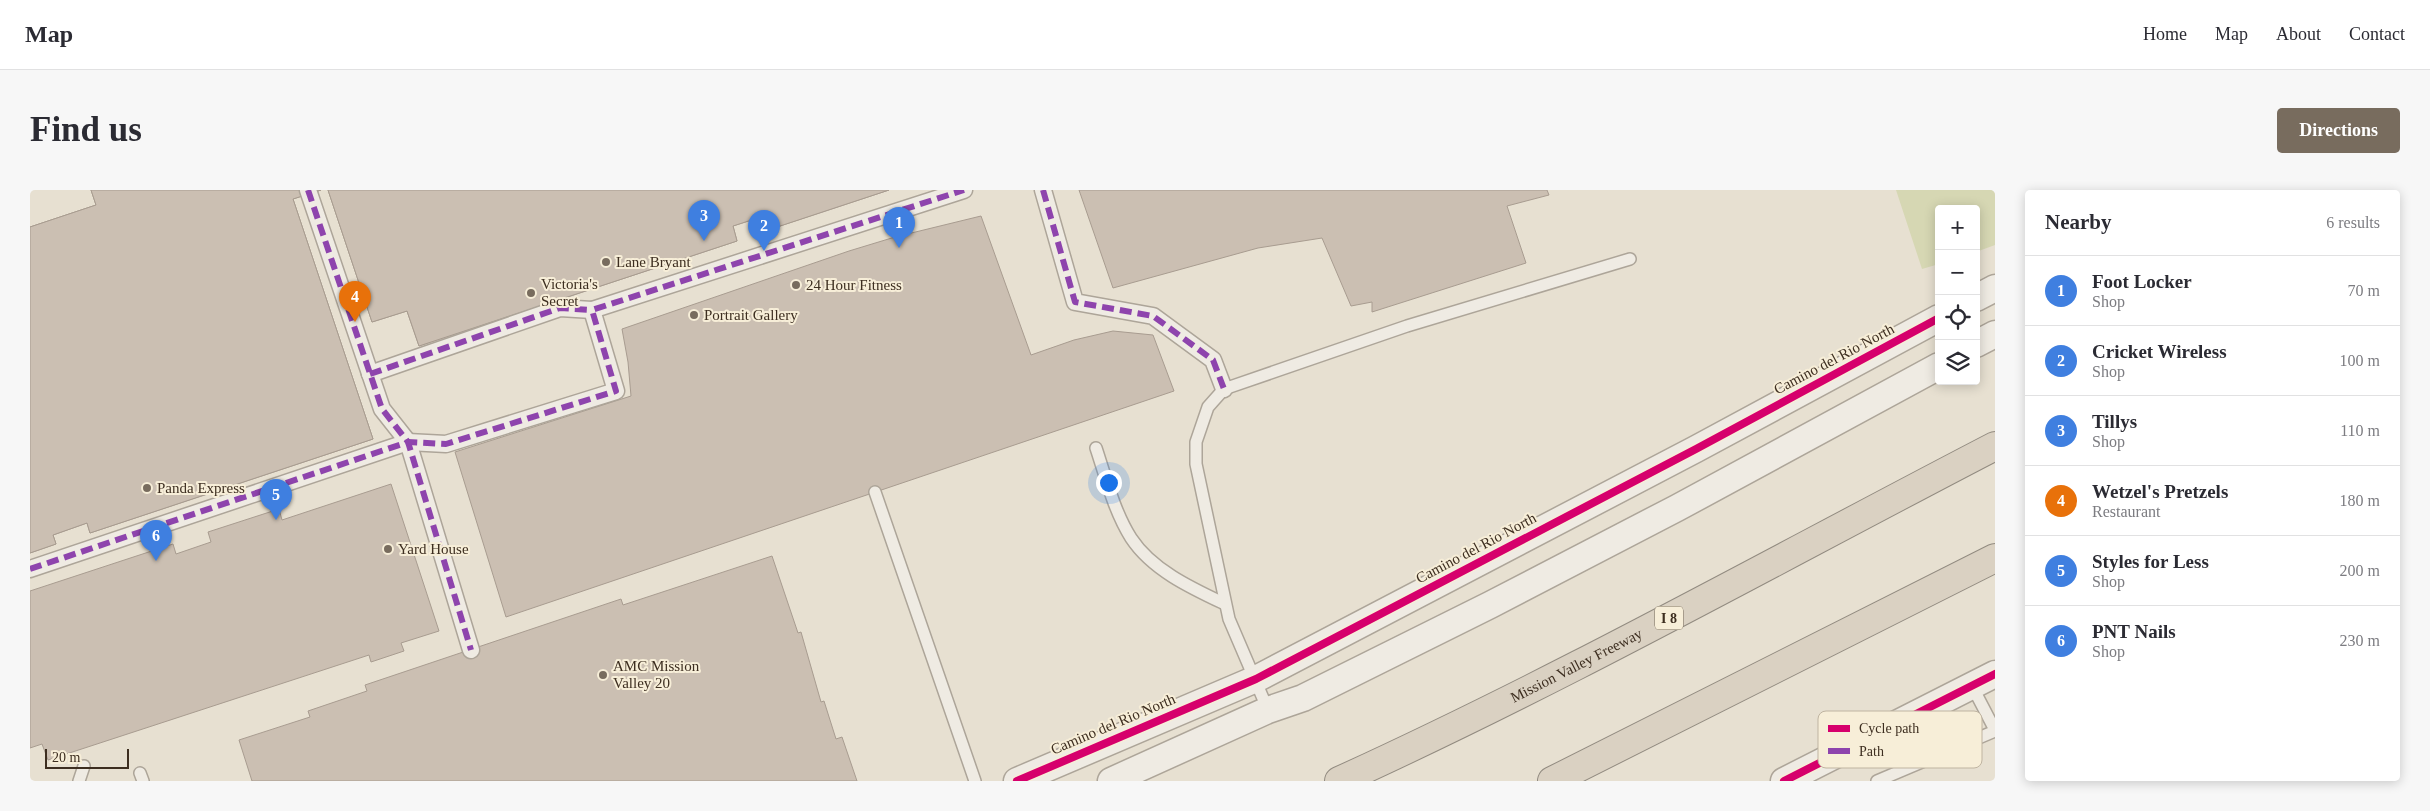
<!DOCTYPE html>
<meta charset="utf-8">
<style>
body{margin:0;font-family:Georgia,serif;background:#f7f7f7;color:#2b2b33}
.controls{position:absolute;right:15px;top:15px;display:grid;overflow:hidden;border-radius:5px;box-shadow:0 2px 12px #0003}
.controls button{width:45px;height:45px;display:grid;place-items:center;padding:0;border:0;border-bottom:1px solid #e1e1e2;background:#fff;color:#2b2b33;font:25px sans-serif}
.scale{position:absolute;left:15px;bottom:12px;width:84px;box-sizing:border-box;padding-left:5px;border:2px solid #3d2e20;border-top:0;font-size:14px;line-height:18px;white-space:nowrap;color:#3d2e20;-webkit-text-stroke:4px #f7eed8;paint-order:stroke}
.you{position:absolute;left:1078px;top:292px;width:18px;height:18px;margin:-12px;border:4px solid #fff;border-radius:50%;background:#1a73e8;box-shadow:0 0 0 8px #1a73e833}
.badge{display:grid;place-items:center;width:32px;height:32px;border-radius:50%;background:#786c5e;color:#fff;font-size:16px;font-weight:700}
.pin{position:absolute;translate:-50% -41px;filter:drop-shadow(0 1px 2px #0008)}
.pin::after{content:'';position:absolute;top:26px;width:18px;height:15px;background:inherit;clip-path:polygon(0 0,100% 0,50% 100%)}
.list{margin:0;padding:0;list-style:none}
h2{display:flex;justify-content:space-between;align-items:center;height:65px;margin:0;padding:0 20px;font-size:21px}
h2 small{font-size:16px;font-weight:400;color:#7c7c81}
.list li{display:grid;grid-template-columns:32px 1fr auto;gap:15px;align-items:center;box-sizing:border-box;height:70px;padding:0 20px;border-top:1px solid #e1e1e2}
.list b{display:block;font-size:19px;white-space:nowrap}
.list p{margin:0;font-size:16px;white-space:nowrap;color:#7c7c81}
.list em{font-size:16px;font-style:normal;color:#7c7c81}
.icon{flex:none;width:28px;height:28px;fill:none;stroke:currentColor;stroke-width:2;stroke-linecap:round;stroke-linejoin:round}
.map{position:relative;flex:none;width:1965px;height:591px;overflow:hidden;border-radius:5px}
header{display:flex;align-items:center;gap:30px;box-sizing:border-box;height:70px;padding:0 25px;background:#fff;border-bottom:1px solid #e1e1e2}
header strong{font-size:24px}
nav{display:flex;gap:28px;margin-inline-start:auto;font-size:18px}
.intro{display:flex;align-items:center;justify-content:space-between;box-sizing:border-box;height:120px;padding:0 30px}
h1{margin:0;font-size:35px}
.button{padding:12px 22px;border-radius:5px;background:#786c5e;color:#fff;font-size:18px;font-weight:700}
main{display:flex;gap:30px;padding:0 30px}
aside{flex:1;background:#fff;border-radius:5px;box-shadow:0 2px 12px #0003}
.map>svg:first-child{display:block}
</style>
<header>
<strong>Map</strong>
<nav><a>Home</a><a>Map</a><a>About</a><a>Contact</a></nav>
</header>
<div class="intro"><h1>Find us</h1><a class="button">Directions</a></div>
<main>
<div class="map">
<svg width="1965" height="591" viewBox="0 0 1965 591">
<rect width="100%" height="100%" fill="#e7e0d1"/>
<polygon fill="#d6d7b3" points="1866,0 1965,0 1965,55 1946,62 1946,19 1909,19 1909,74 1892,79"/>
<g fill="#cbbfb2" stroke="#a89c90">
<polygon points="61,0 291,0 263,9 343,249 60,343 57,333 23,345 26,354 0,363 0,37 66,15"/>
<polygon points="61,0 291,0 263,9 343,249 60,343 57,333 23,345 26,354 0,363 0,37 66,15"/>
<polygon points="298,0 859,0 741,39 737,25 703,36 707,51 389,156 377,121 342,132"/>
<polygon points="298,0 859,0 741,39 737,25 703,36 707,51 389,156 377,121 342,132"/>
<polygon points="1049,0 1517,0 1519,5 1477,16 1496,73 1342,122 1342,112 1321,116 1292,48 1228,58 1083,98"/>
<polygon points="951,26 1001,165 1044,150 1083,141 1123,145 1144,201 476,427 425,262 601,206 598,172 592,139 819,61 865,47"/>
<polygon points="361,294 409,441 371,453 374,461 341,472 339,465 18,570 12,554 0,558 0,401 143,354 146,364 181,352 178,342 249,319 252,330"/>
<polygon points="742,366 768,443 771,442 791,512 794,511 806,549 812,547 827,591 222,591 209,550 280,527 278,521 337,501 335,495 591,409 593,415"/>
</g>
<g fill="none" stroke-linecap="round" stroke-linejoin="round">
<g stroke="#ada599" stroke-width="14">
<g id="service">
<path d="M1066,258c10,30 18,63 35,90 21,32 60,50 94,66"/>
<polyline points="845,302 945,591"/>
<polyline points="1942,496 1965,540"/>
<polyline points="1238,520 1199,429 1166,274 1166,252 1178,217 1194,199 1377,136 1600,69"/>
<polyline points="110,583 113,591"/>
<polyline points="49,591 54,576"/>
<polyline points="1847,591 1965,541"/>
</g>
</g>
<g stroke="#ada599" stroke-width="19">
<g id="pedestrian">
<polyline points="278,0 352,219 378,252 441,460"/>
<polyline points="1013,0 1045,112 1123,126 1183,170 1194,199"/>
<polyline points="340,184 530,118 562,120"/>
<polyline points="0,379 378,252 416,254 586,201 562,120 934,0"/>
</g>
</g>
<g stroke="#ada599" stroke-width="29">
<g id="tertiary">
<polyline points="1946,108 1965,98"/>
<polyline points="1946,154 1965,144"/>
<polyline points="987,591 1226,489 1666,259 1909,128"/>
<polyline points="1081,591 1238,520 1273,508 1460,415 1647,318 1909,176"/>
<polyline points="1754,591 1965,484"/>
</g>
</g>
<g stroke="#928b80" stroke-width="30">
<g id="motorway">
<path id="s1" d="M1309,591c224,-102 438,-222 656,-335"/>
<polyline points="1522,591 1965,368"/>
</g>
</g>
<use href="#service" stroke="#efebe3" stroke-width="11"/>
<use href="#pedestrian" stroke="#efebe3" stroke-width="16"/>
<use href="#tertiary" stroke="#efebe3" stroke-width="26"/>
<use href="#motorway" stroke="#dad1c2" stroke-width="28"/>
<g stroke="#8e44ad" stroke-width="6" stroke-dasharray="12 6" stroke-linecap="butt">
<polyline points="278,0 352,219 378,252 441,460"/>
<polyline points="1013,0 1045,112 1123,126 1183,170 1194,199"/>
<polyline points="340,184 530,118 562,120"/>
<polyline points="0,379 378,252 416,254 586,201 562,120 934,0"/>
</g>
<g stroke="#f7eed8" stroke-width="11">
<g id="cycleway">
<polyline points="987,591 1226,489 1666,259 1909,128"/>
<polyline points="1754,591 1965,484"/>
</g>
</g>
<use href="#cycleway" stroke="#d6006c" stroke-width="8"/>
</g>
<g fill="#786c5e" stroke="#f7eed8" stroke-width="2">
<circle cx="576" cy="72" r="5"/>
<circle cx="766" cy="95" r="5"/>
<circle cx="501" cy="103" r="5"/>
<circle cx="664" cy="125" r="5"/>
<circle cx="117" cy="298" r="5"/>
<circle cx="358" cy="359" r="5"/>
<circle cx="573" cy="485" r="5"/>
</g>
<g text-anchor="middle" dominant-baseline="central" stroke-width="4" stroke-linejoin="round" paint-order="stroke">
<rect fill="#f7eed8" stroke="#756857" stroke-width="1" x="1625" y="416.5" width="28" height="23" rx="4"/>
<g font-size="14" font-weight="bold" fill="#3d2e20">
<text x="1639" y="428">I 8</text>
</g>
<g font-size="15" fill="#3d2e20" stroke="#f7eed8" text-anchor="start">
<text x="586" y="72">Lane Bryant</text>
<text x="511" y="94">Victoria's<tspan x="511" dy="17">Secret</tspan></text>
<text x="776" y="95">24 Hour Fitness</text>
<text x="674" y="125">Portrait Gallery</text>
<text x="127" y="298">Panda Express</text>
<text x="368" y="359">Yard House</text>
<text x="583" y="476">AMC Mission<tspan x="583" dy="17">Valley 20</tspan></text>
</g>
<g font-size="15" fill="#3d2e20" stroke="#f7eed8">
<text transform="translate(1804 169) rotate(-28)">Camino del Rio North</text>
<text transform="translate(1446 358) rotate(-28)">Camino del Rio North</text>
<text stroke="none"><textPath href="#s1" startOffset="264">Mission Valley Freeway</textPath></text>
<text transform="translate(1083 534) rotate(-23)">Camino del Rio North</text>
</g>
</g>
<rect x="1788" y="521" width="164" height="57" rx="8" fill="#f7eed8" stroke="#bfb4a1" stroke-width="1"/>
<rect x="1798" y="535" width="22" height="7" fill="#d6006c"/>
<rect x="1798" y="558" width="22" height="6" fill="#8e44ad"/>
<g font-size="14" fill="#3d2e20">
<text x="1829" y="543">Cycle path</text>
<text x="1829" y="566">Path</text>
</g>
</svg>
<div class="controls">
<button>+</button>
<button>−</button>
<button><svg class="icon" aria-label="locate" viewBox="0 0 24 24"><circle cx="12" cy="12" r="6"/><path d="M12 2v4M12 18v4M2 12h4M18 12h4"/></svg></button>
<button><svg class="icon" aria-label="layers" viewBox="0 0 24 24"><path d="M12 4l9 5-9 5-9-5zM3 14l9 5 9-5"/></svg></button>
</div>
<div class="scale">20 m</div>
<div class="you"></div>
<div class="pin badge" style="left:869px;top:58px;background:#3f7fe0">1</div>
<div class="pin badge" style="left:734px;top:61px;background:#3f7fe0">2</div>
<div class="pin badge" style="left:674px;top:51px;background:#3f7fe0">3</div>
<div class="pin badge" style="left:325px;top:132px;background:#e8710a">4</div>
<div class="pin badge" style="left:246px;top:330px;background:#3f7fe0">5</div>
<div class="pin badge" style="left:126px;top:371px;background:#3f7fe0">6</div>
</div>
<aside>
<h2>Nearby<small>6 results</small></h2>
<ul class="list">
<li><span class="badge" style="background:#3f7fe0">1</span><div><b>Foot Locker</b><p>Shop</p></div><em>70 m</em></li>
<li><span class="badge" style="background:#3f7fe0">2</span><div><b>Cricket Wireless</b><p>Shop</p></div><em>100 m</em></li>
<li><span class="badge" style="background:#3f7fe0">3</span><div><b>Tillys</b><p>Shop</p></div><em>110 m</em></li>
<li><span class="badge" style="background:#e8710a">4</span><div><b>Wetzel's Pretzels</b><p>Restaurant</p></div><em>180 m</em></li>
<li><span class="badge" style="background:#3f7fe0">5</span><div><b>Styles for Less</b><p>Shop</p></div><em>200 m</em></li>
<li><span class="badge" style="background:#3f7fe0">6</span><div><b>PNT Nails</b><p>Shop</p></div><em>230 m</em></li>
</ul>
</aside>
</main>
